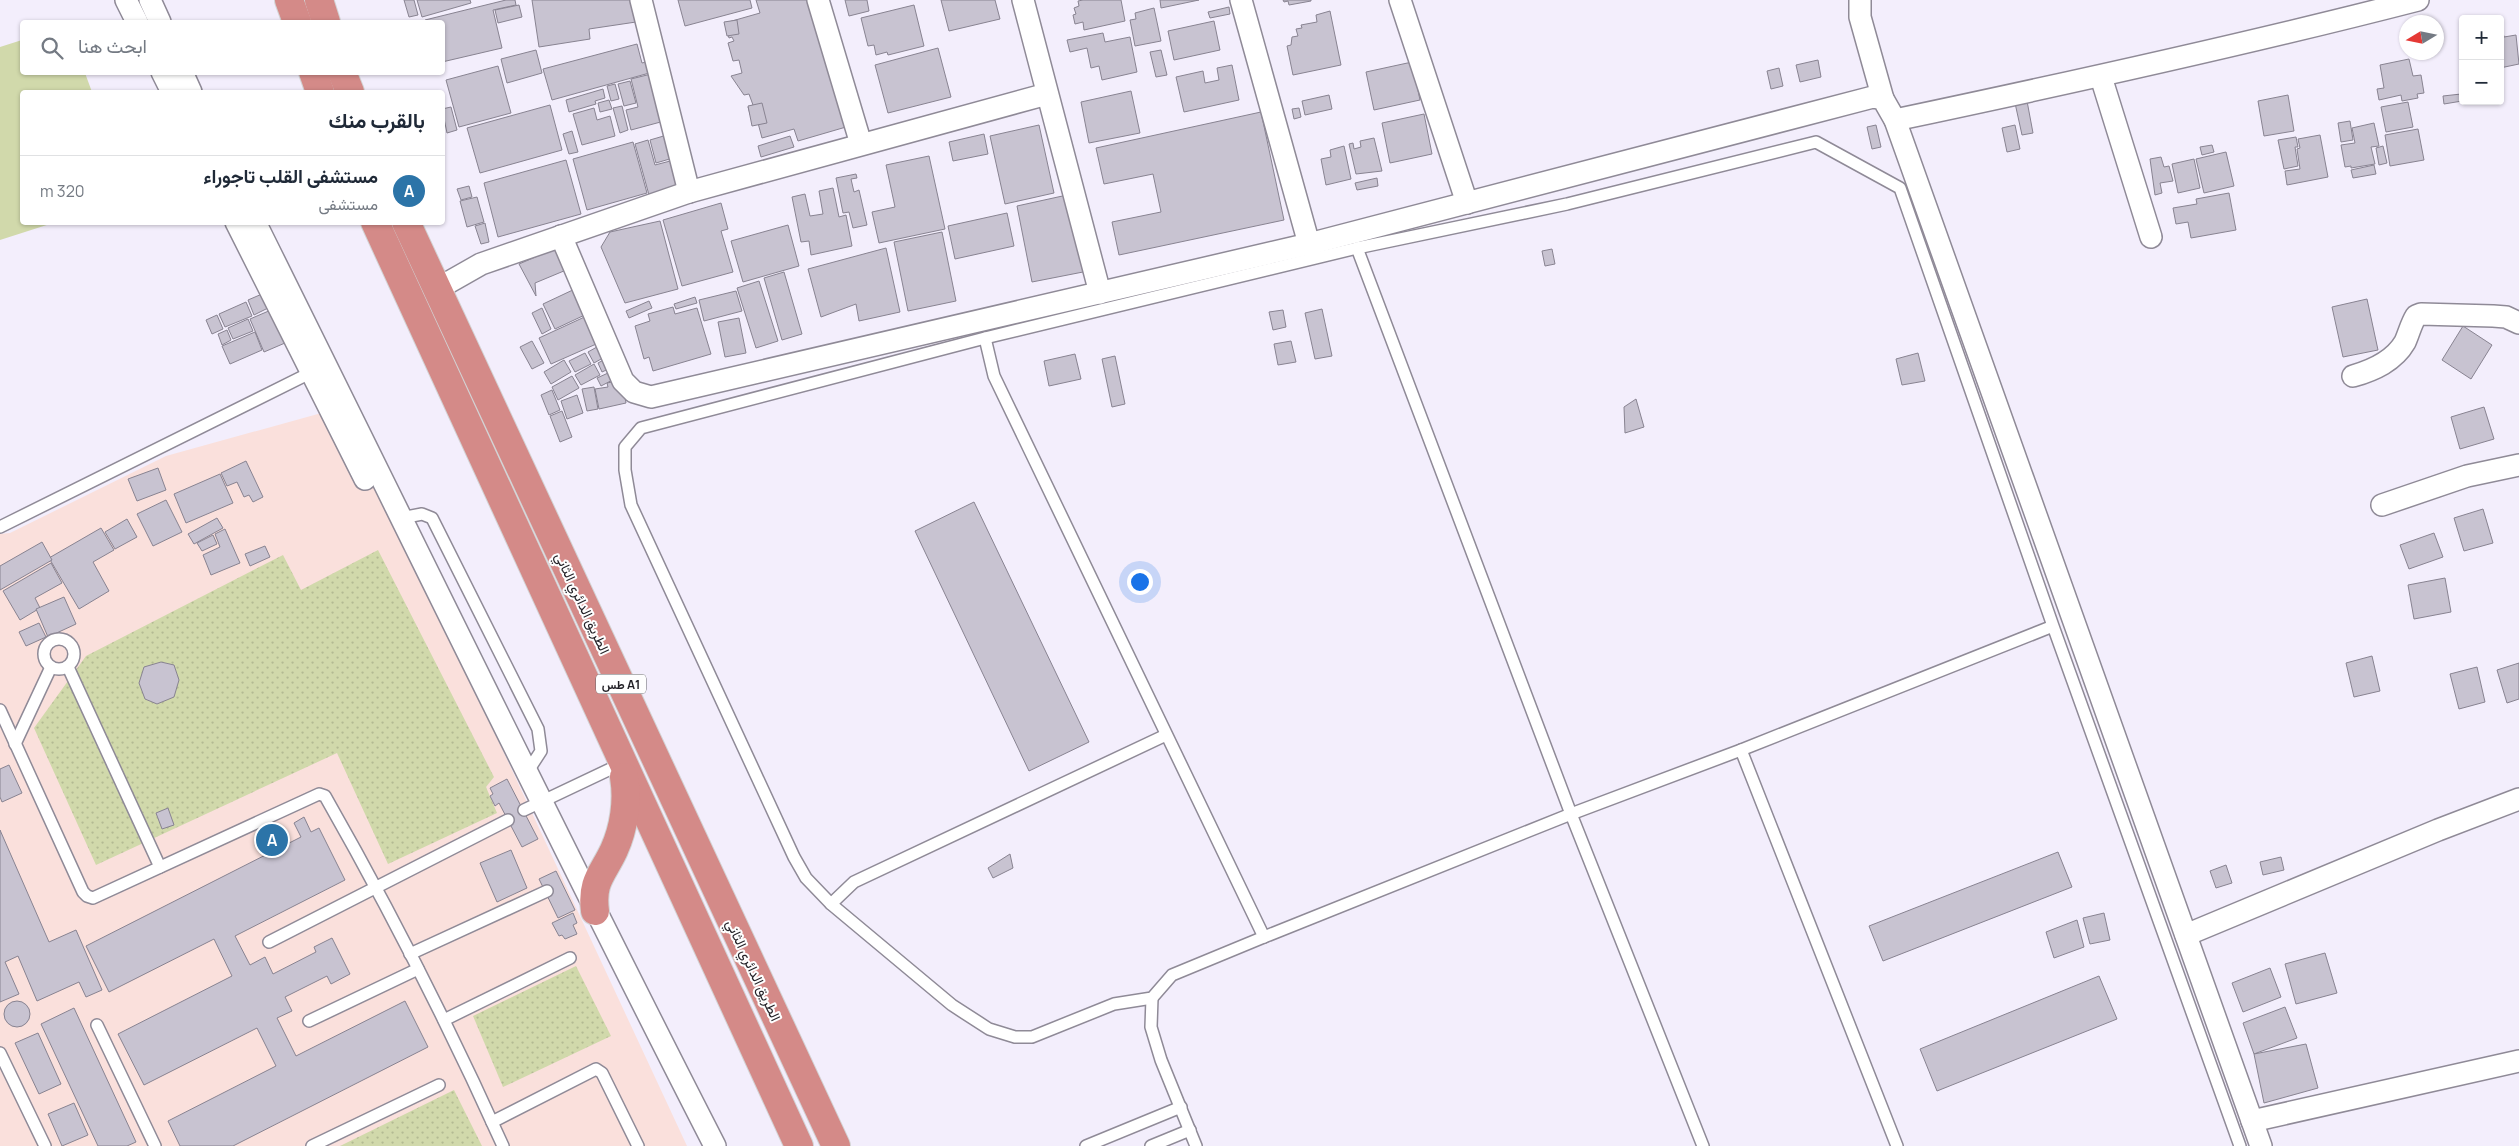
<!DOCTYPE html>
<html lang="ar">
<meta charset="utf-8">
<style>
body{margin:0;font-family:Manrope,Vazirmatn,sans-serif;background:#f2f2f3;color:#1f2937;direction:rtl}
.controls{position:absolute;right:15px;top:15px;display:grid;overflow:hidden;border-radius:5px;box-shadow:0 1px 4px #0004}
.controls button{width:45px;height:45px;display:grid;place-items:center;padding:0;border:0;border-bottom:1px solid #e0e1e3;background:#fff;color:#1f2937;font:25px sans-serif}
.compass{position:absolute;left:2399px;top:15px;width:45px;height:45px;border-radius:50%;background:#fff;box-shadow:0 1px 4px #0004;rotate:260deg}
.you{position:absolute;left:1139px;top:581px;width:18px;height:18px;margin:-12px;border:4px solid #fff;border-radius:50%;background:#1a73e8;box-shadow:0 0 0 8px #1a73e833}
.badge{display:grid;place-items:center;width:32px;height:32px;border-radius:50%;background:#2c74a8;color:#fff;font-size:16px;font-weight:700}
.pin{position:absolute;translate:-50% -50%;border:2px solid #fff;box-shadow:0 1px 5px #0006}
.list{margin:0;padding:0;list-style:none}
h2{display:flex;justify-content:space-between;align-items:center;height:65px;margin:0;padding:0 20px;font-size:21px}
h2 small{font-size:16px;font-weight:400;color:#747a83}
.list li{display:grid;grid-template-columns:32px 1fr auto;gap:15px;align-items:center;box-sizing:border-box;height:70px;padding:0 20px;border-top:1px solid #e0e1e3}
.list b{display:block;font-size:19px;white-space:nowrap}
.list p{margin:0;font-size:16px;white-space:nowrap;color:#747a83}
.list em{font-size:16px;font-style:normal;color:#747a83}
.icon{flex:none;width:28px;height:28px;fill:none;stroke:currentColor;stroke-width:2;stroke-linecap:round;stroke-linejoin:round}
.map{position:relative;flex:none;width:2519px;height:1146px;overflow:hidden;direction:ltr}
.search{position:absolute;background:#fff;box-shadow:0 1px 4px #0004;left:20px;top:20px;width:425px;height:55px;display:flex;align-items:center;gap:12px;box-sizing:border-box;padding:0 18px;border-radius:5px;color:#747a83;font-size:19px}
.panel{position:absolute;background:#fff;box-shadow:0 1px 4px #0004;left:20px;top:90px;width:425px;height:135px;border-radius:5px;direction:rtl}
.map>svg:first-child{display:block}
</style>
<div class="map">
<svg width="2519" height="1146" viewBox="0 0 2519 1146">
<defs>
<pattern id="grass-dots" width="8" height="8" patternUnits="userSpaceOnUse" patternTransform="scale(1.25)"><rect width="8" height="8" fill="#d1d9ab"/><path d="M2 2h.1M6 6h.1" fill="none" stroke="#b3ba93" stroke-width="1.8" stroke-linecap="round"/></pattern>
</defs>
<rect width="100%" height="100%" fill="#f3eefc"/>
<polygon fill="#fae0dc" points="343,407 687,1146 0,1146 0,534 10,533 166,456"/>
<g fill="url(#grass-dots)">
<polygon points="378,550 494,777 486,787 497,813 388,864 337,753 96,865 34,728 86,656 283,555 301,590"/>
<polygon points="576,966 611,1036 503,1087 473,1016"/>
<polygon points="454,1090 482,1146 340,1146"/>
</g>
<polygon fill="#d1d9ab" points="22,40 22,72 85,73 92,92 22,92 22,222 53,223 0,240 0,47"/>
<g fill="#c8c3d1" stroke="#888391">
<polygon points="404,0 414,0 418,15 409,17"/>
<polygon points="417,0 470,0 471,3 422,17"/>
<polygon points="506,0 515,0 516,5 493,10 502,48 442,62 442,22 425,22 425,20"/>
<polygon points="532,0 632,0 636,22 589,29 590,39 539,47"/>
<polygon points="678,0 750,0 752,8 685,26"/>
<polygon points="756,0 811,0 846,127 798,141 794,129 762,138 758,123 753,124 748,107 753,105 749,94 744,95 731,76 742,73 739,60 733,61 728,43 734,41 732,37 729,38 725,23 760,13"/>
<polygon points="845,0 867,0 869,11 849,16"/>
<polygon points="941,0 995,0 1000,19 949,31"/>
<polygon points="1083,0 1121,0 1125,21 1084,30 1083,22 1075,24 1073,15 1076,14 1074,8 1079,6 1078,1"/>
<polygon points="1160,0 1199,0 1161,8"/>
<polygon points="1283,0 1311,0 1311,1 1289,5 1288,1 1284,2"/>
<polygon points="519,5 522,17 498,23 495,10"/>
<polygon points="914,5 924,46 888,55 887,52 876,55 874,45 868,46 861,18"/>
<polygon points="1229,7 1230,14 1210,18 1208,12"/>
<polygon points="1154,8 1161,41 1135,46 1130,20 1136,19 1135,13"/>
<polygon points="1330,11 1341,65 1293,75 1287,46 1291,45 1292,37 1298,36 1296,29 1302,28 1301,25 1317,22 1316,15"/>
<polygon points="737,20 739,34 727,36 724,22"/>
<polygon points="1214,21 1220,50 1174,60 1168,31"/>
<polygon points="2502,27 2504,37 2516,35 2519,64 2500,68 2500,28"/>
<polygon points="1103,33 1105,42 1130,37 1137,72 1102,80 1099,66 1091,68 1087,48 1070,52 1067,40"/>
<polygon points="637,44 642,63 650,61 653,72 552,100 543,69"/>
<polygon points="938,48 951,97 888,113 875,65"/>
<polygon points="536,50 542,73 507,83 501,59"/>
<polygon points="1161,50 1167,75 1156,77 1150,52"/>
<polygon points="2409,59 2413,76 2421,75 2424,93 2417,94 2418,98 2402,101 2401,95 2379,100 2377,89 2384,88 2380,65"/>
<polygon points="1818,60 1821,77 1800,82 1796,65"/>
<polygon points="1412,62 1420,100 1374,110 1366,72"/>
<polygon points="1232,65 1239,100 1184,112 1176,77 1203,71 1205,83 1219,80 1217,68"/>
<polygon points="498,66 511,113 459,127 446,80"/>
<polygon points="1779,68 1783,86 1771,89 1767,71"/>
<polygon points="655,73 668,120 631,130 626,110 638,107 631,79"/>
<polygon points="630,81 636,103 624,106 618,84"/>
<polygon points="615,84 619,99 611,101 607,86"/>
<polygon points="603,89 605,98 595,101 596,104 569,112 566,100"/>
<polygon points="1131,91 1140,133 1089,143 1081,102"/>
<polygon points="2461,94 2462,101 2444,104 2443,96"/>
<polygon points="1329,95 1332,109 1305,115 1302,101"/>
<polygon points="2288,95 2294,131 2264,136 2258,101"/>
<polygon points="609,100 612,109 600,112 598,103"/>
<polygon points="2027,101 2033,133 2022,135 2015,103"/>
<polygon points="2408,102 2413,127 2386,132 2381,107"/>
<polygon points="762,103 767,123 752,126 748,106"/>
<polygon points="550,105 562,150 480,173 467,128"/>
<polygon points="622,106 628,130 620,133 613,108"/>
<polygon points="451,107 457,130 447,133 442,109"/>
<polygon points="594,108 597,120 610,116 615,136 582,145 573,114"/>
<polygon points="1299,108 1301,117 1294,119 1292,109"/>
<polygon points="1261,112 1284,220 1119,255 1112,222 1161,212 1153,174 1104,184 1096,148"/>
<polygon points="1424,114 1432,154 1390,163 1382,123"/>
<polygon points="2350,121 2353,140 2341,142 2338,123"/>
<polygon points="2374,123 2379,146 2371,147 2375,164 2351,168 2351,166 2345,167 2341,145 2355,143 2352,128"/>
<polygon points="1039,125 1054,193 1005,204 990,136"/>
<polygon points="1876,125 1881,147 1872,149 1867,127"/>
<polygon points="2015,125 2020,149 2007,152 2002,128"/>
<polygon points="2418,129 2424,160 2390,166 2385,135"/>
<polygon points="572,131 578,152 569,154 563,134"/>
<polygon points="984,134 988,154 953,161 949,142"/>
<polygon points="667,135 673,158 656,163 650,140"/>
<polygon points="2320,135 2328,177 2287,185 2285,171 2300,169 2297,149 2300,148 2298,139"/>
<polygon points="790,136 794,147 761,157 758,146"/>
<polygon points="2296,137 2298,147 2295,147 2298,166 2284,169 2278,140"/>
<polygon points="1374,138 1382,171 1356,174 1349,144 1353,143 1354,149 1361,147 1360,141"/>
<polygon points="648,140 655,165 674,160 681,186 649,195 635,144"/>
<polygon points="633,142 647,193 587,210 573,159"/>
<polygon points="2212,145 2214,152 2202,155 2200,147"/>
<polygon points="1344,146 1351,179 1326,185 1321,159 1331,157 1330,150"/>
<polygon points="2383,146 2387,163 2379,165 2376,148"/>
<polygon points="2226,152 2234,186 2204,193 2196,159"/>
<polygon points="929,156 945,229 879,243 872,212 895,207 886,165"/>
<polygon points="2161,157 2164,167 2169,166 2173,181 2160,183 2162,193 2155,195 2150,159"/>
<polygon points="2194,159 2200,188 2178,193 2172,164"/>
<polygon points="566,160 581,214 498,237 484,183"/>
<polygon points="2374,165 2376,174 2353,178 2351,170"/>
<polygon points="856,174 857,178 851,179 854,192 859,190 867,225 853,228 849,212 843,213 836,178"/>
<polygon points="1377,178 1378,186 1357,190 1355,183"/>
<polygon points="469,186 472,197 461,200 457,189"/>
<polygon points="833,188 839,217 846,215 852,246 811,255 809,241 801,242 792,197 805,194 810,216 823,214 819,191"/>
<polygon points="2229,193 2236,230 2191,238 2188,222 2176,224 2173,208 2197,204 2196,199"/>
<polygon points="1067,195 1083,272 1032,282 1017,206"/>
<polygon points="477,197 484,222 467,227 460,201"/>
<polygon points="721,203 728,229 721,231 733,272 682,286 663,220"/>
<polygon points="1007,213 1014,246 955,259 948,226"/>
<polygon points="660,221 678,289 625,303 601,247 610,232"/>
<polygon points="485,223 489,242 481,244 475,226"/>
<polygon points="788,225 799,266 743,282 731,241"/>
<polygon points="942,232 956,301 908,311 894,242"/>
<polygon points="561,246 571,268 535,283 536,296 519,264"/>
<polygon points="886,248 900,312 859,321 856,304 821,317 808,269"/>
<polygon points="1552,249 1555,264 1545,266 1542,251"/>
<polygon points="784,272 802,334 782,340 764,278"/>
<polygon points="759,281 778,341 756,348 737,288"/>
<polygon points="577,288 589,313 555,329 543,304"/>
<polygon points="736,291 742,311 704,321 699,300"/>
<polygon points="262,294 268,308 254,315 248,300"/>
<polygon points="695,297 697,303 676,309 674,304"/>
<polygon points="2367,299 2378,350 2343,357 2332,307"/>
<polygon points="649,301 652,308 629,318 626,311"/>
<polygon points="246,302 252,316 225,327 219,314"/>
<polygon points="673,307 675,314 697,308 711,354 653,371 649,357 644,359 635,326 650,321 648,314"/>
<polygon points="542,308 551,329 542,334 532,313"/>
<polygon points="1322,309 1332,356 1315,359 1305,313"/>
<polygon points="271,310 285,343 264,352 250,319"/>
<polygon points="1283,310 1286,327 1273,330 1269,312"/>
<polygon points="591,314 603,341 551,364 539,338"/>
<polygon points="217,315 223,329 212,334 206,320"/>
<polygon points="739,318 746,353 725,357 718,322"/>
<polygon points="248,319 253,331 233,339 228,328"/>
<polygon points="2463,326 2492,345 2471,379 2442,360"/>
<polygon points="227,330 231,340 222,345 218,334"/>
<polygon points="255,332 262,350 230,364 222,346"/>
<polygon points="532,341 544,363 532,369 520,347"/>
<polygon points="1291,341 1296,362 1278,365 1274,344"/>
<polygon points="604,343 610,354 594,363 588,352"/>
<polygon points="585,353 591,364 575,372 569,361"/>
<polygon points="1918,353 1925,381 1902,385 1896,359"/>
<polygon points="1075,354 1081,379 1049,386 1044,361"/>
<polygon points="611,356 615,366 602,372 598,363"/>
<polygon points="1115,356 1125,404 1112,407 1102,359"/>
<polygon points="564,360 571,372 551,384 544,372"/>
<polygon points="594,364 600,375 581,385 575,375"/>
<polygon points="617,369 620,376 601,386 597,378"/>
<polygon points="572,376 579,388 558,400 552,387"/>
<polygon points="622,380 626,403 599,409 595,389 608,387 607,383"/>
<polygon points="594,387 598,409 587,411 582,389"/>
<polygon points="552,390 560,410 549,415 541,395"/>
<polygon points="577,395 583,413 567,419 561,401"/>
<polygon points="1636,399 1644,427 1625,433 1624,407"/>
<polygon points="2484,407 2494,439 2460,449 2451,417"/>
<polygon points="562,411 572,437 560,442 550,416"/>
<polygon points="246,461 263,497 253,502 249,495 244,497 237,482 227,486 221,473"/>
<polygon points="158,468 166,490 137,501 128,479"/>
<polygon points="220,474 233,503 186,523 174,494"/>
<polygon points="166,500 182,532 153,546 137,514"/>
<polygon points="974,502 1089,742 1029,771 915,531"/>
<polygon points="2483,509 2493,543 2464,551 2454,518"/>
<polygon points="217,518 223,528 194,544 188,534"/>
<polygon points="127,519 137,537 115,549 105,532"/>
<polygon points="101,528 114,550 93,562 109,591 79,609 49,558"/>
<polygon points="225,529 240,563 211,575 203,555 220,547 215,534"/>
<polygon points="2434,533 2443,557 2409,569 2400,545"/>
<polygon points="213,535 217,544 202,551 197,543"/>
<polygon points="42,542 52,560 0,590 0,566"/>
<polygon points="265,546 270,557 250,566 245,554"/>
<polygon points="51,563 62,583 35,598 40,608 20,620 3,591"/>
<polygon points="2445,578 2451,612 2414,619 2408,585"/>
<polygon points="64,597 76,624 48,637 36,609"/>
<polygon points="39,623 46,637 26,646 19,632"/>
<polygon points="2372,656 2380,691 2354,697 2346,663"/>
<polygon points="161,662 174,665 179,680 174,697 157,704 145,699 139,683 144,667"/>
<polygon points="2519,663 2519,699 2507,703 2497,670"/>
<polygon points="2477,667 2485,702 2459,709 2450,674"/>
<polygon points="9,765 22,793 2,802 0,797 0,769"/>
<polygon points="507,779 538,839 522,847 499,803 495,806 490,796 493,794 490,788"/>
<polygon points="168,808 174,825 162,829 156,813"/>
<polygon points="304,817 311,832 319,828 345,880 235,936 250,965 265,957 273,974 316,952 314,947 332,938 350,974 331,984 327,976 285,997 292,1011 277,1018 296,1056 405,1001 428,1047 233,1146 180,1146 168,1121 276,1066 257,1028 144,1085 118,1034 232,976 214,939 109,992 86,946 301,837 294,823"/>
<polygon points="0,830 49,942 76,930 102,990 86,997 79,982 37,1001 18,956 5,962 19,994 0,1002"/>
<polygon points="511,850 527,888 497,902 480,863"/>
<polygon points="2058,852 2072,887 1883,961 1869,926"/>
<polygon points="1010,854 1013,868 993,878 988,868"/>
<polygon points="2281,857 2284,870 2263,875 2260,862"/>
<polygon points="2226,865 2232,883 2216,888 2210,871"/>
<polygon points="556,871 575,910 558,918 539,879"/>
<polygon points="573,913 577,923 573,925 577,934 565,939 562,935 559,936 552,923"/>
<polygon points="2104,913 2110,940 2090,944 2083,918"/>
<polygon points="2077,920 2084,947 2054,958 2046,932"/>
<polygon points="2325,953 2337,993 2296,1004 2285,964"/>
<polygon points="2270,968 2281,997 2243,1012 2232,983"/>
<polygon points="2099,976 2117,1019 1937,1091 1920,1049"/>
<circle cx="17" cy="1014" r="13"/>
<polygon points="2285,1007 2297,1038 2254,1054 2243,1023"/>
<polygon points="74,1008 136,1142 127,1146 98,1146 41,1024"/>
<polygon points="38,1033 61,1084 39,1094 15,1043"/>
<polygon points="2306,1044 2318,1088 2264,1103 2254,1054"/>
<polygon points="74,1103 88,1135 62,1146 48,1114"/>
</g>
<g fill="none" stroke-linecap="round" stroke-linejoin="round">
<g stroke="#8f8a97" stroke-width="14">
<g id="lane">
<polyline points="1357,248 1571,814 1703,1146"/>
<polyline points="985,338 994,376 1264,937"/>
<polyline points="401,518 422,514 432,518 538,729 541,751 528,771"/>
<polyline points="0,527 314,371"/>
<polyline points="2053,626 1741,750 1571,814 1264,937 1172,975 1152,998 1114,1004 1032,1037 1015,1037 989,1029 952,1005 831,904 806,878 794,857 631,505 625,470 625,447 641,428 985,338 1357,248 1567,204 1816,142 1900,188 2053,626 2240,1146"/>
<circle cx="59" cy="654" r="15"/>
<polyline points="68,667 160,867"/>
<path d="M0,710l83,182 4,4 6,2 226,-104 6,2c65,114 124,230 178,350"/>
<polyline points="15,744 51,667"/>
<polyline points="1741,750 1897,1146"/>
<polyline points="524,810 621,764"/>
<polyline points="831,904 854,882 1166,735"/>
<polyline points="269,942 508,820"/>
<polyline points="410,954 547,891"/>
<polyline points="1152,998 1151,1027 1161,1060 1196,1146"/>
<polyline points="444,1020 570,958"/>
<polyline points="309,1021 418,969"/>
<polyline points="97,1025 155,1146"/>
<polyline points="0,1053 45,1146"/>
<polyline points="492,1122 596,1069 602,1073 638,1146"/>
<polyline points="312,1146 439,1085"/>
<polyline points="1086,1146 1181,1107"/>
<polyline points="1151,1146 1190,1130"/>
</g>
</g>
<g stroke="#8f8a97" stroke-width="24">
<g id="street">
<polyline points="126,0 137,22"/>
<polyline points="150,0 160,22"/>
<polyline points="641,0 689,192"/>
<polyline points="818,0 861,144"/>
<polyline points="1023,0 1100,293"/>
<polyline points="1241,0 1309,244"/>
<polyline points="1400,0 1467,203"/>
<polyline points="1860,0 1860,17 1883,99"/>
<polyline points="162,72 172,92"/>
<polyline points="182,72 191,92"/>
<polyline points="2101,77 2151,237"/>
<path d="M1895,120c175,-37 349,-75 523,-120"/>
<polyline points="236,222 365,479"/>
<path d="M255,222c153,308 303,618 460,924"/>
<polyline points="561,236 623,381 634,392 651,397 1309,244 1873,97 1883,99 1895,120 2261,1146"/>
<polyline points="437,289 481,264 689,192 1047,94"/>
<path d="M2353,376c21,-6 41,-15 52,-34 4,-9 6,-18 11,-26l5,-2 72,2 13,1 13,6"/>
<polyline points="2382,505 2467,476 2519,465"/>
<polyline points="2186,935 2438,830 2519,799"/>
<polyline points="2252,1121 2519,1061"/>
</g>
</g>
<g stroke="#d3d3d4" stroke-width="30">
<g id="highway">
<polyline points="289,0 297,22"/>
<polyline points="319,0 326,22"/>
<polyline points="313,72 320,92"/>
<polyline points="342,72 350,92"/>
<polyline points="375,222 799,1146"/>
<polyline points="406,222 836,1146"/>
<path d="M595,911c-4,-30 8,-37 19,-61 10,-22 14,-49 10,-73"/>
</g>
</g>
<use href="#lane" stroke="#fff" stroke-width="11"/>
<use href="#street" stroke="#fff" stroke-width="21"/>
<use href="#highway" stroke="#d48a88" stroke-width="28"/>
</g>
<g text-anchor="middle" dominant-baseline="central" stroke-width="4" stroke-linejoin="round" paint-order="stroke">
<rect fill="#fefefe" stroke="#656468" stroke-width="1" x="596" y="674.5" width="50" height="19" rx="4"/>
<g font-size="12" font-weight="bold" fill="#242228">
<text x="621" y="684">طس A1</text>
</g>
<g font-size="14" fill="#242228" stroke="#fefefe">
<text transform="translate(583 603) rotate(65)">الطريق الدائري الثاني</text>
<text transform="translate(754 970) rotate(65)">الطريق الدائري الثاني</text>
</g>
</g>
</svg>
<div class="controls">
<button>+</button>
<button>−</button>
</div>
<svg class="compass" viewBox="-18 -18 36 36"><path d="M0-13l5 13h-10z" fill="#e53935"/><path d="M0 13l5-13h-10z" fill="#747a83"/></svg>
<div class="you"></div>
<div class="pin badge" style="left:272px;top:840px">A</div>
<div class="search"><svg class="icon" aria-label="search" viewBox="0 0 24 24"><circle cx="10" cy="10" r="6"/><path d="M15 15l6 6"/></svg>ابحث هنا</div>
<section class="panel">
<h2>بالقرب منك<small></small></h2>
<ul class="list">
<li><span class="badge">A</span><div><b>مستشفى القلب تاجوراء</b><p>مستشفى</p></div><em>320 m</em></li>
</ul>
</section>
</div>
